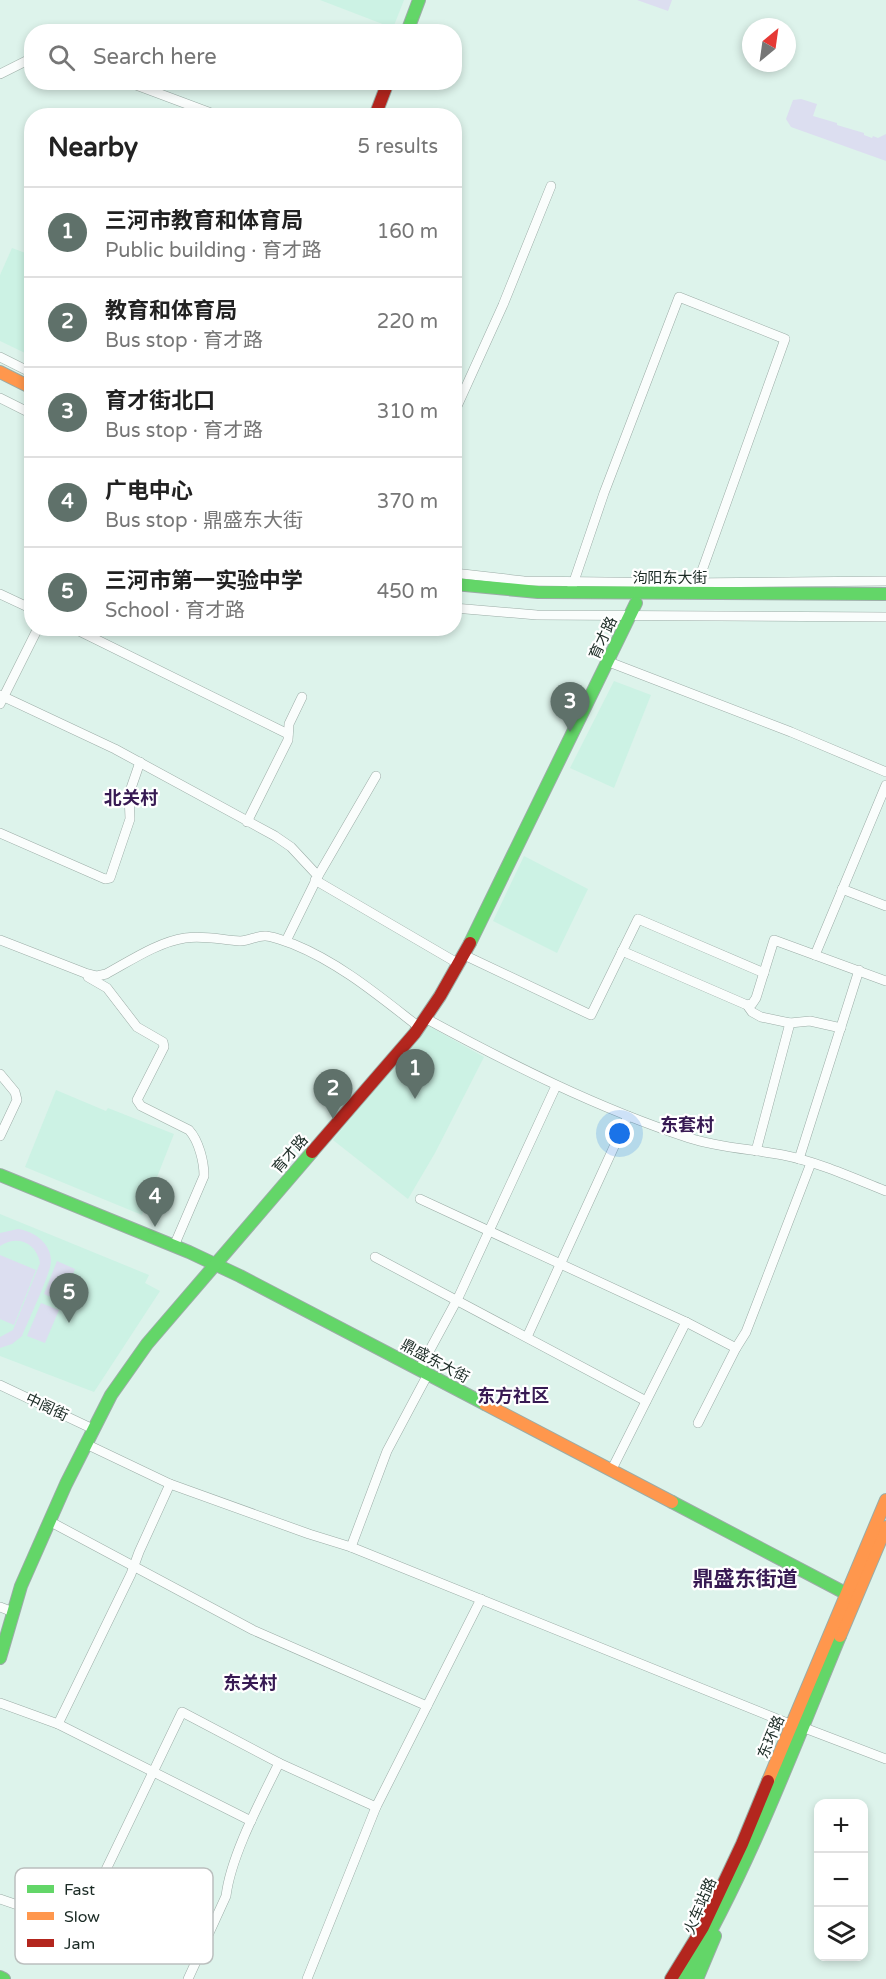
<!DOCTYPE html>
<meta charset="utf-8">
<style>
body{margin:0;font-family:"Varela Round","Noto Sans SC",sans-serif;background:#f2f2f2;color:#222}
.controls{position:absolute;right:18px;bottom:18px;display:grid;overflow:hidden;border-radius:12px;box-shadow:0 3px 9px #0003}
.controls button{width:54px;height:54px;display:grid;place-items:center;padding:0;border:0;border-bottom:2px solid #e0e0e0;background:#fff;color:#222;font:30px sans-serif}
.compass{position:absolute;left:742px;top:18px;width:54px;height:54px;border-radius:50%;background:#fff;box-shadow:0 3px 9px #0003;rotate:29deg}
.you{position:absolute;left:620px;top:1134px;width:21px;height:21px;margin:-15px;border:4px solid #fff;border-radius:50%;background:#1a73e8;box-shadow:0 0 0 9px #1a73e833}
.badge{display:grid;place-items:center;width:39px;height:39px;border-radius:50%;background:#5f716a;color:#fff;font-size:20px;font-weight:700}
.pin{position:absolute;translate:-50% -50px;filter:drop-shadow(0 2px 3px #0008)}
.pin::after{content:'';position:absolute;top:32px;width:21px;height:18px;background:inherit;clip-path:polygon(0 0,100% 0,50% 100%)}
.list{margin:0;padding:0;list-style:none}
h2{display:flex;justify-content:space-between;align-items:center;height:78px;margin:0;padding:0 24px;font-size:26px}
h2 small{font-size:20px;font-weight:400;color:#767676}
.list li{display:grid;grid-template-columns:39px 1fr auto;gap:18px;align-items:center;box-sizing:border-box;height:90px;padding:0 24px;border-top:2px solid #e0e0e0}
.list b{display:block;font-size:22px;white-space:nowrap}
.list p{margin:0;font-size:20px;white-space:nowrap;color:#767676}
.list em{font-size:20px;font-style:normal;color:#767676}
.icon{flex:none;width:33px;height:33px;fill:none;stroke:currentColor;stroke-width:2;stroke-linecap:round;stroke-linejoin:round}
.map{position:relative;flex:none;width:886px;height:1979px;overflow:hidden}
.search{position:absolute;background:#fff;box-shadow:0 3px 9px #0003;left:24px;top:24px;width:438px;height:66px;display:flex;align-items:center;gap:15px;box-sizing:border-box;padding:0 21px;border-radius:24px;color:#767676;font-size:22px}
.panel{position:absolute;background:#fff;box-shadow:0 3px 9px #0003;left:24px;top:108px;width:438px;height:528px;border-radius:24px}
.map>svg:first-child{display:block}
</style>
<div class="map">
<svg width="886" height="1979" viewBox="0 0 886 1979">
<rect width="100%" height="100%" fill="#ddf3eb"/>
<g fill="#ccf2e4">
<polygon points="320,0 404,0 393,28"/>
<polygon points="12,248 31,255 31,339 25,353 0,341 0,275"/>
<polygon points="614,681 651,695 614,788 570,768"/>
<polygon points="524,856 588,889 557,953 493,921"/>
<polygon points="427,1025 484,1057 435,1153 408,1199 333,1140"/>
<polygon points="56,1090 106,1111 108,1108 174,1134 142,1215 25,1167"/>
<polygon points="0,1214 149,1275 145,1283 160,1291 94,1392 0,1356"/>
</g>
<g fill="#dcdef0">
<polygon points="637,0 672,0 668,11"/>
<polygon points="801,99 817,104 813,116 837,123 837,125 864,133 864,135 872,138 873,136 878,138 886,134 886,161 791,127 786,119 793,100"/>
<path d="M18,1229c16,2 34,15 33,33 -1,13 -23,59 -29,74l-10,8 -12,4v-11l13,-7 27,-67c-4,-21 -23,-28 -40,-17v-13z"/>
<polygon points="0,1255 36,1270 14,1325 0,1319"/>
<polygon points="57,1261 75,1269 62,1302 44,1294"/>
<polygon points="41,1303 59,1310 45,1343 27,1336"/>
</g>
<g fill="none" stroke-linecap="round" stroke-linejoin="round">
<g stroke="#9baca6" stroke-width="10">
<g id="street">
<polyline points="0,74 32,58"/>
<polyline points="128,82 219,116"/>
<polyline points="0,357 32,373"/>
<polyline points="0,398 32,414"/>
<polyline points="454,413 503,305 551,186"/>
<polyline points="454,573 524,581 688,583 886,581"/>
<polyline points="570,593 604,493 679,297 785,339 694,593"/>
<polyline points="0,594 32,609"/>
<polyline points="454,608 537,615 886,617"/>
<polyline points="73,628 288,734"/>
<polyline points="609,662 791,732 886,772"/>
<polyline points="0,695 115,749 275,836 291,847 318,876"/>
<polyline points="0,704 38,628"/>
<polyline points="247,822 288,740 289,724 302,697"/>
<polyline points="0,833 105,879 110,878 130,819 129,794 140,762"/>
<polyline points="315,880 459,964"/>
<polyline points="842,889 886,906"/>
<path d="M0,940l85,33 12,3 9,-2c24,-13 52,-32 79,-36 19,-3 37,2 55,3 10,0 17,-6 26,-5 10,1 18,5 27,8 47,19 86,52 126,83"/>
<polyline points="286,941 318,876 376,776"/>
<polyline points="622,951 747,1005 752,1004 756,998 774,940 886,981"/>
<polyline points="464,955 591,1015 638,919 764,973"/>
<polyline points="815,955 886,785"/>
<path d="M88,977l19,11 30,39 26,15 1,5 -27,53 4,6 48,24c10,11 15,32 15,46l-30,70"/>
<polyline points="747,1005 752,1012 761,1017 790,1023 810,1021 841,1028"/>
<path d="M425,1018c85,46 172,90 264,120 31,10 63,11 94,17 35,7 70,23 103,36"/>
<polyline points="0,1074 15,1092 17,1100 0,1136"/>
<polyline points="756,1151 790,1023"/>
<polyline points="799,1159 859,970"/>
<polyline points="420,1199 686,1322 736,1348"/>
<polyline points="375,1257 646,1401"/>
<polyline points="527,1337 628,1116"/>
<polyline points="419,1370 459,1296 556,1086"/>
<polyline points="0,1385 93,1429"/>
<polyline points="698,1423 736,1348 746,1332 811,1163"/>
<polyline points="86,1444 170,1484 309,1534 351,1547 792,1725"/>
<polyline points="611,1471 686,1322"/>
<polyline points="49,1521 253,1630 427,1706"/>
<polyline points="351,1547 387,1451 428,1374"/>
<polyline points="0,1607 13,1612"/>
<polyline points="0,1703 58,1724 251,1821"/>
<polyline points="58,1724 131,1574 139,1552 170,1484"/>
<polyline points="802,1727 886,1759"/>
<polyline points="0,1899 82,1927 101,1880 182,1712 279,1763 376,1807"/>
<path d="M188,1979l38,-83c5,-41 35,-96 53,-133"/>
<polyline points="307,1979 376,1807 481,1599"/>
</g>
</g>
<g stroke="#9baca6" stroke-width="14">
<g id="fast">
<polyline points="407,32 419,0"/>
<polyline points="454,584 538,592 886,594"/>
<polyline points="470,943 636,603"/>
<polyline points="0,1175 189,1252 240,1276 485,1404"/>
<polyline points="672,1502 847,1594"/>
<polyline points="0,1658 21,1586 66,1484 111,1395 147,1344 312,1152"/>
<polyline points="0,1977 4,1979"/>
<path d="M684,1979c64,-108 108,-227 156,-343"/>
<polyline points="697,1979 715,1936"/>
</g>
</g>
<g stroke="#9baca6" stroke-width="14">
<g id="slow">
<polyline points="0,372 32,388"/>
<polyline points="485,1404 672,1502"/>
<polyline points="840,1636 886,1527"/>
<polyline points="768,1781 886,1500"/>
</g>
</g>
<g stroke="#9baca6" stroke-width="14">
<g id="jam">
<polyline points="375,116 388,82"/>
<polyline points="312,1152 415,1033 440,996 470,943"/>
<polyline points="671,1979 703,1927 742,1844 768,1781"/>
</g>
</g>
<use href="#street" stroke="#fafdfc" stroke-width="9"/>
<use href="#fast" stroke="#63d668" stroke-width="12"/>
<use href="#slow" stroke="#ff974d" stroke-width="12"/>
<use href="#jam" stroke="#b3261e" stroke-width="12"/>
</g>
<g text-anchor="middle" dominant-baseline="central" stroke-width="4.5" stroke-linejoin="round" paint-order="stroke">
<g font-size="15" fill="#1b2b25" stroke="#fff">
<text x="670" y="578">泃阳东大街</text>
<text transform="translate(603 638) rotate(-65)">育才路</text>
<text transform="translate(290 1154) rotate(-49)">育才路</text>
<text transform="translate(435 1361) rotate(28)">鼎盛东大街</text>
<text transform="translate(47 1407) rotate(25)">中阁街</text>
<text transform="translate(771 1737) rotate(-67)">东环路</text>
<text transform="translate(700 1906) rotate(-67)">火车站路</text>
</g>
<g font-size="18" font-weight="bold" fill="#371a53" stroke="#fff">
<text x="131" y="798">北关村</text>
<text x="687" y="1125">东套村</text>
<text x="513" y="1396">东方社区</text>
<text x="250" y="1683">东关村</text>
</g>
<g font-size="21" font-weight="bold" fill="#371a53" stroke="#fff">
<text x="745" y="1579">鼎盛东街道</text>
</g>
</g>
<rect x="15" y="1868" width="198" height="96" rx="9" fill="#fff" stroke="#bbbfbe" stroke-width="1.5"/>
<rect x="27" y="1885" width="27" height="8" fill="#63d668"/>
<rect x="27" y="1912" width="27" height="8" fill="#ff974d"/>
<rect x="27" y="1939" width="27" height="8" fill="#b3261e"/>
<g font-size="16" fill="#1b2b25">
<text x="64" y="1895">Fast</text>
<text x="64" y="1922">Slow</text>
<text x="64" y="1949">Jam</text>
</g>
</svg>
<div class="controls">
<button>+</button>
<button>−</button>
<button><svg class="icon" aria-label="layers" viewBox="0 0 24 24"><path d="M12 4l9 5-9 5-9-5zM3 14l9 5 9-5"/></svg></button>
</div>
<svg class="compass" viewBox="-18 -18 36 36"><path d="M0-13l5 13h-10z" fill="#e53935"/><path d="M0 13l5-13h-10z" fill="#767676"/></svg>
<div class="you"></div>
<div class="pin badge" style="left:415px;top:1099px">1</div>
<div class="pin badge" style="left:333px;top:1119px">2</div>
<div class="pin badge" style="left:570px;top:732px">3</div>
<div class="pin badge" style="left:155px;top:1227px">4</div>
<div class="pin badge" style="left:69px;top:1323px">5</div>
<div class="search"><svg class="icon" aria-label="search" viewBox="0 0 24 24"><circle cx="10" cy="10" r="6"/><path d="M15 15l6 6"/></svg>Search here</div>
<section class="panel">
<h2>Nearby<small>5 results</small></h2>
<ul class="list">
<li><span class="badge">1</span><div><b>三河市教育和体育局</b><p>Public building · 育才路</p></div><em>160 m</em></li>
<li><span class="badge">2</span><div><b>教育和体育局</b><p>Bus stop · 育才路</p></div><em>220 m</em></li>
<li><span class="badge">3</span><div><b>育才街北口</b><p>Bus stop · 育才路</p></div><em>310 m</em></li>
<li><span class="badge">4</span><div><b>广电中心</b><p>Bus stop · 鼎盛东大街</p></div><em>370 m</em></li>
<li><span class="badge">5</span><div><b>三河市第一实验中学</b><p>School · 育才路</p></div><em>450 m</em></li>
</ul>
</section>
</div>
